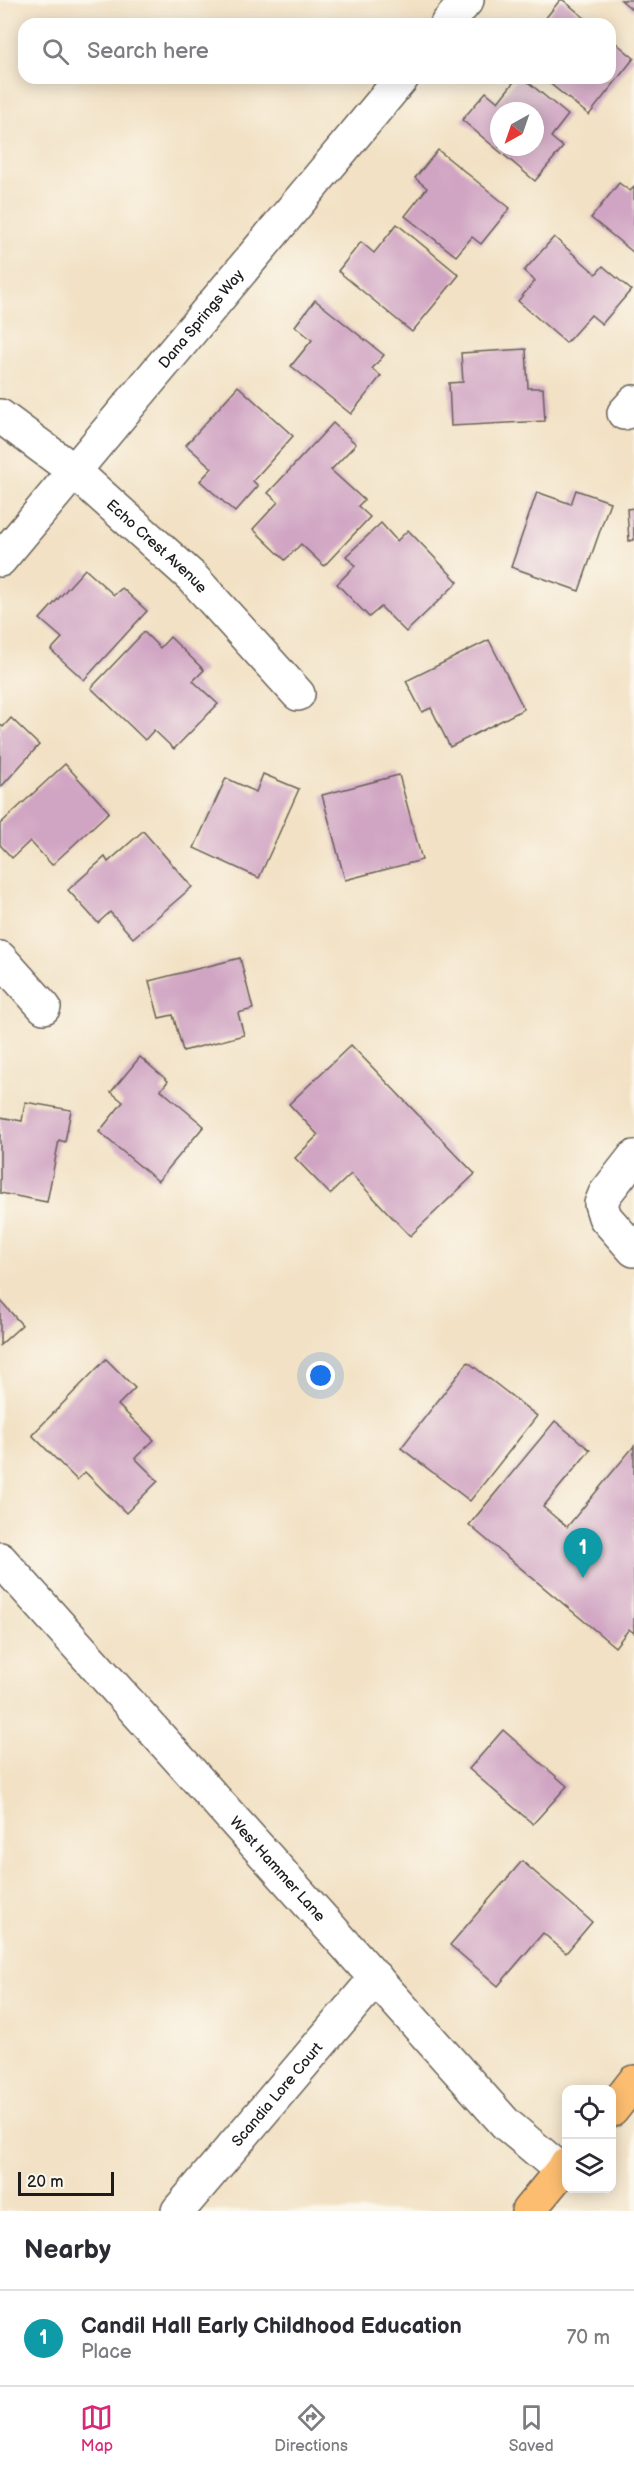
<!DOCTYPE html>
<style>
body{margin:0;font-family:"Balsamiq Sans",sans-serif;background:#f2f2f3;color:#2b2b33}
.controls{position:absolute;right:18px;bottom:18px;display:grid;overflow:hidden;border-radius:12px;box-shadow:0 3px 15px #0003}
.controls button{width:54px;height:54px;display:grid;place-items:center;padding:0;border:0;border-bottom:2px solid #e1e1e2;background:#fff;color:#2b2b33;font:30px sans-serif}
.compass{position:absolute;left:490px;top:102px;width:54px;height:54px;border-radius:50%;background:#fff;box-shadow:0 3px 15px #0003;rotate:220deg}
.scale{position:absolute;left:18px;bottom:15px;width:96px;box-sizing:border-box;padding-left:6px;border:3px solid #1c1c1c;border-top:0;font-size:16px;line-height:21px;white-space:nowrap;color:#1c1c1c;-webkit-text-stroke:4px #fbf7ec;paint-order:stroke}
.you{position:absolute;left:321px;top:1376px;width:21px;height:21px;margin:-15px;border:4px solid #fff;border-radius:50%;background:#1a73e8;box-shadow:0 0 0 9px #1a73e833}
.badge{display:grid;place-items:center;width:39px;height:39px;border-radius:50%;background:#db2777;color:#fff;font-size:20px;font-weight:700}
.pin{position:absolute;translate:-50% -50px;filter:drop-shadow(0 2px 3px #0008)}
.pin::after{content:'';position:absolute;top:32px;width:21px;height:18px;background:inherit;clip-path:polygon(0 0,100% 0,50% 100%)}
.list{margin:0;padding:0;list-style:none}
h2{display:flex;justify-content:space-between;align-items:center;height:78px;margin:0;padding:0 24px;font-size:26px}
h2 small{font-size:20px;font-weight:400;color:#7c7c81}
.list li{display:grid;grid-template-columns:39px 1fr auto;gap:18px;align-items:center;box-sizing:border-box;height:96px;padding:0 24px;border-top:2px solid #e1e1e2}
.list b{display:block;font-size:22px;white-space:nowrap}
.list p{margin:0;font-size:20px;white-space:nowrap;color:#7c7c81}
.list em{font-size:20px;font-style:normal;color:#7c7c81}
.icon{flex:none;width:33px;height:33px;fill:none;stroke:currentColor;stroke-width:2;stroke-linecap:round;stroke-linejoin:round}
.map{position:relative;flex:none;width:634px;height:2211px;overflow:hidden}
.search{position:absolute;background:#fff;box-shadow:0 3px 15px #0003;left:18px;right:18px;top:18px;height:66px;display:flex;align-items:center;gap:15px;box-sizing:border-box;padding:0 21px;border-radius:18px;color:#7c7c81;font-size:22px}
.sheet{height:174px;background:#fff}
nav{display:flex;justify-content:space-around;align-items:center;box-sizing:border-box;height:84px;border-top:2px solid #e1e1e2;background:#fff;font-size:16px;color:#7c7c81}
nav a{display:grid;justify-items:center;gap:3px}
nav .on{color:#db2777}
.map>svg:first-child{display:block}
</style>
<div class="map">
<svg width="634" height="2211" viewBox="0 0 634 2211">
<rect width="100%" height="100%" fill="#fbf7ec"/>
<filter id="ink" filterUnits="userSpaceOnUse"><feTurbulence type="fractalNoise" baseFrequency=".0167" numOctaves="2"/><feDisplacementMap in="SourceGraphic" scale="12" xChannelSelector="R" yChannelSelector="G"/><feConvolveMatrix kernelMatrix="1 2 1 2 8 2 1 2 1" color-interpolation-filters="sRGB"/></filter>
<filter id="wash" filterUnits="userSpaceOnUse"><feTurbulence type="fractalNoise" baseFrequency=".008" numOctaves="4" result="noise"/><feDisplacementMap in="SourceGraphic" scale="24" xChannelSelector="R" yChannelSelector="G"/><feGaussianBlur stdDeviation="1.35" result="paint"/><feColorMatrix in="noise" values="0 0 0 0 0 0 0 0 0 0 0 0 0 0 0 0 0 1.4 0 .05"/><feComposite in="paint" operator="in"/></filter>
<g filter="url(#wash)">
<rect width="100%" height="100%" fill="#f2e1c4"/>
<g id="blocks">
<g fill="#d0a4c3" fill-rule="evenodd">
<polygon points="560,0 563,0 592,24 541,24"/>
<polygon points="621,0 634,0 634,11"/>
<polygon points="610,38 634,58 589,115 543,78 610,78"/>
<path d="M517,78h6l45,37 -17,22 12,10 -28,34 -73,-61 24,-28 12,10zM499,111h36v36h-36z"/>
<polygon points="438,150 510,208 481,244 472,237 456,256 405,216 427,188 415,178"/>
<polygon points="619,183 630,191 634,187 634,253 591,218"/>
<polygon points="397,224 459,275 412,332 338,271 361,242 374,253"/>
<polygon points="554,237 596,274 603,266 631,290 602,324 591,315 566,343 518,301 535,281 524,271"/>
<polygon points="315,300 384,355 372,369 381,376 351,414 291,366 312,340 295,326"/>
<polygon points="526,349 528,388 543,388 545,421 451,426 449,383 463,382 461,353"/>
<polygon points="238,386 293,436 253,481 258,486 235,512 200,481 212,468 186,445"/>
<polygon points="333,423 356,444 331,470 364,500 358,506 370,517 324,566 301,544 285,560 253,529 278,502 268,493"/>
<polygon points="576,490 610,502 579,591 511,567 537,492 571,504"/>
<polygon points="634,508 634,540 629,541 627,509"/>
<polygon points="381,523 397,541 408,530 458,582 406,632 381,607 369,617 337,584 355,566 346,556"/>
<polygon points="85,569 114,595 122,588 147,611 84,680 51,650 62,638 40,619"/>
<polygon points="144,632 160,648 170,637 204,670 193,681 218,704 174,749 154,730 145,740 91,688"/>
<polygon points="489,640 524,709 450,747 431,708 422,712 406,681"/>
<polygon points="11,718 39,745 0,788 0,724 3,727"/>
<polygon points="65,764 109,812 52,865 30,841 12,858 0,845 0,824"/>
<polygon points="263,774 299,789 259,878 194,848 226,778 256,792"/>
<polygon points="399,775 422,860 345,880 322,795"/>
<polygon points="143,831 192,887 133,938 110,912 98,923 68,890 105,857 108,862"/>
<polygon points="240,958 253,1009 238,1013 244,1035 183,1051 173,1015 159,1018 149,981"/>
<polygon points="351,1045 475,1174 410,1236 351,1174 330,1194 295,1158 318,1135 289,1104"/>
<polygon points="140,1057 168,1081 161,1090 204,1126 158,1181 99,1132 123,1102 111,1092"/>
<polygon points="25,1102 71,1110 65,1142 59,1140 47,1202 0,1193 0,1117 22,1121"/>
<polygon points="0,1300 22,1325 0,1345"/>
<polygon points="106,1359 135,1388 118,1405 154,1440 135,1458 158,1481 126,1513 85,1472 77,1480 32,1435"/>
<polygon points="468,1362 537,1416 470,1501 401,1448"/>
<polygon points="555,1421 590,1450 543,1507 567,1527 634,1446 634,1633 629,1629 615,1647 469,1525"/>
<polygon points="503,1730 567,1786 533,1824 469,1769"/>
<polygon points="522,1861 592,1922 566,1953 543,1933 498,1986 450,1945"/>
</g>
</g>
</g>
<g filter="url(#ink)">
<use href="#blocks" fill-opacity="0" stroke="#676157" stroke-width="1.5"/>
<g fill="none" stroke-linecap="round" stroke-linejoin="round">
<g stroke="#676157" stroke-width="36">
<g id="minor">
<polyline points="447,24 467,0"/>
<polyline points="624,413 634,402"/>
<path id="s1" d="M0,416l74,55 118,106 106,117"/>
<path id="s2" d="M0,560l402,-482"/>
<polyline points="0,958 44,1007"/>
<polyline points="634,1157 605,1194 601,1204 605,1217 634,1250"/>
<path id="s3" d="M0,1559l506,565 56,47"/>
<path id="s4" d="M178,2211l198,-233"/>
</g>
</g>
<g stroke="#676157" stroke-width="36">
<g id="major">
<polyline points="612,2110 634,2082"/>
<polyline points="528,2211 566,2165"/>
</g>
</g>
<use href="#minor" stroke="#fff" stroke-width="33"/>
<use href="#major" stroke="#fcbd6f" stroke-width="33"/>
</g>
</g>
<g text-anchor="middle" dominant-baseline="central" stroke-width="6" stroke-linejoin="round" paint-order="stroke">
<g font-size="15" fill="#1c1c1c" stroke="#fbf7ec">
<text stroke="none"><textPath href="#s2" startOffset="314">Dana Springs Way</textPath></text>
<text stroke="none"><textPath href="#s1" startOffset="204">Echo Crest Avenue</textPath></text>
<text stroke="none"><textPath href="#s3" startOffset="416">West Hammer Lane</textPath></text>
<text stroke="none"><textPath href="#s4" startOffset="153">Scandia Lore Court</textPath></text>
</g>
</g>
</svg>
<div class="controls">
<button><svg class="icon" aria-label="locate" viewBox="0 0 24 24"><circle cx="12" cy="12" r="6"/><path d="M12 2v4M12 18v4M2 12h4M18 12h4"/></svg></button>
<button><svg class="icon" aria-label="layers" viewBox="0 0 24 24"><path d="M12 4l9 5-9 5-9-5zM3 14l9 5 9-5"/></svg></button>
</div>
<svg class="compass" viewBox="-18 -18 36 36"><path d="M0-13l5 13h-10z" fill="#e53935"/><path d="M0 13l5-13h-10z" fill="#7c7c81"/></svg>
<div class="scale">20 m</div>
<div class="you"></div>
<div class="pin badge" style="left:583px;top:1578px;background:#0f9aa8">1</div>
<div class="search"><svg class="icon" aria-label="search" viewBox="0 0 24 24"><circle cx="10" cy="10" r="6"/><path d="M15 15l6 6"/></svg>Search here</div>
</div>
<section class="sheet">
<h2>Nearby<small></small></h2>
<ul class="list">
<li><span class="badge" style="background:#0f9aa8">1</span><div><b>Candil Hall Early Childhood Education</b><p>Place</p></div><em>70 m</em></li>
</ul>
</section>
<nav>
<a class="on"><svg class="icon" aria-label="map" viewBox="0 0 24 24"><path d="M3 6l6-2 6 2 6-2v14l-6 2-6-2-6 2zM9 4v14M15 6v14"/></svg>Map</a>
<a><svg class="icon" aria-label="directions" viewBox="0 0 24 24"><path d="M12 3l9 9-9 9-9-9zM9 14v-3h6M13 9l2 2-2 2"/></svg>Directions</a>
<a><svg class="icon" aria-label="saved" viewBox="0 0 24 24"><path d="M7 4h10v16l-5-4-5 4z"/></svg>Saved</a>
</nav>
